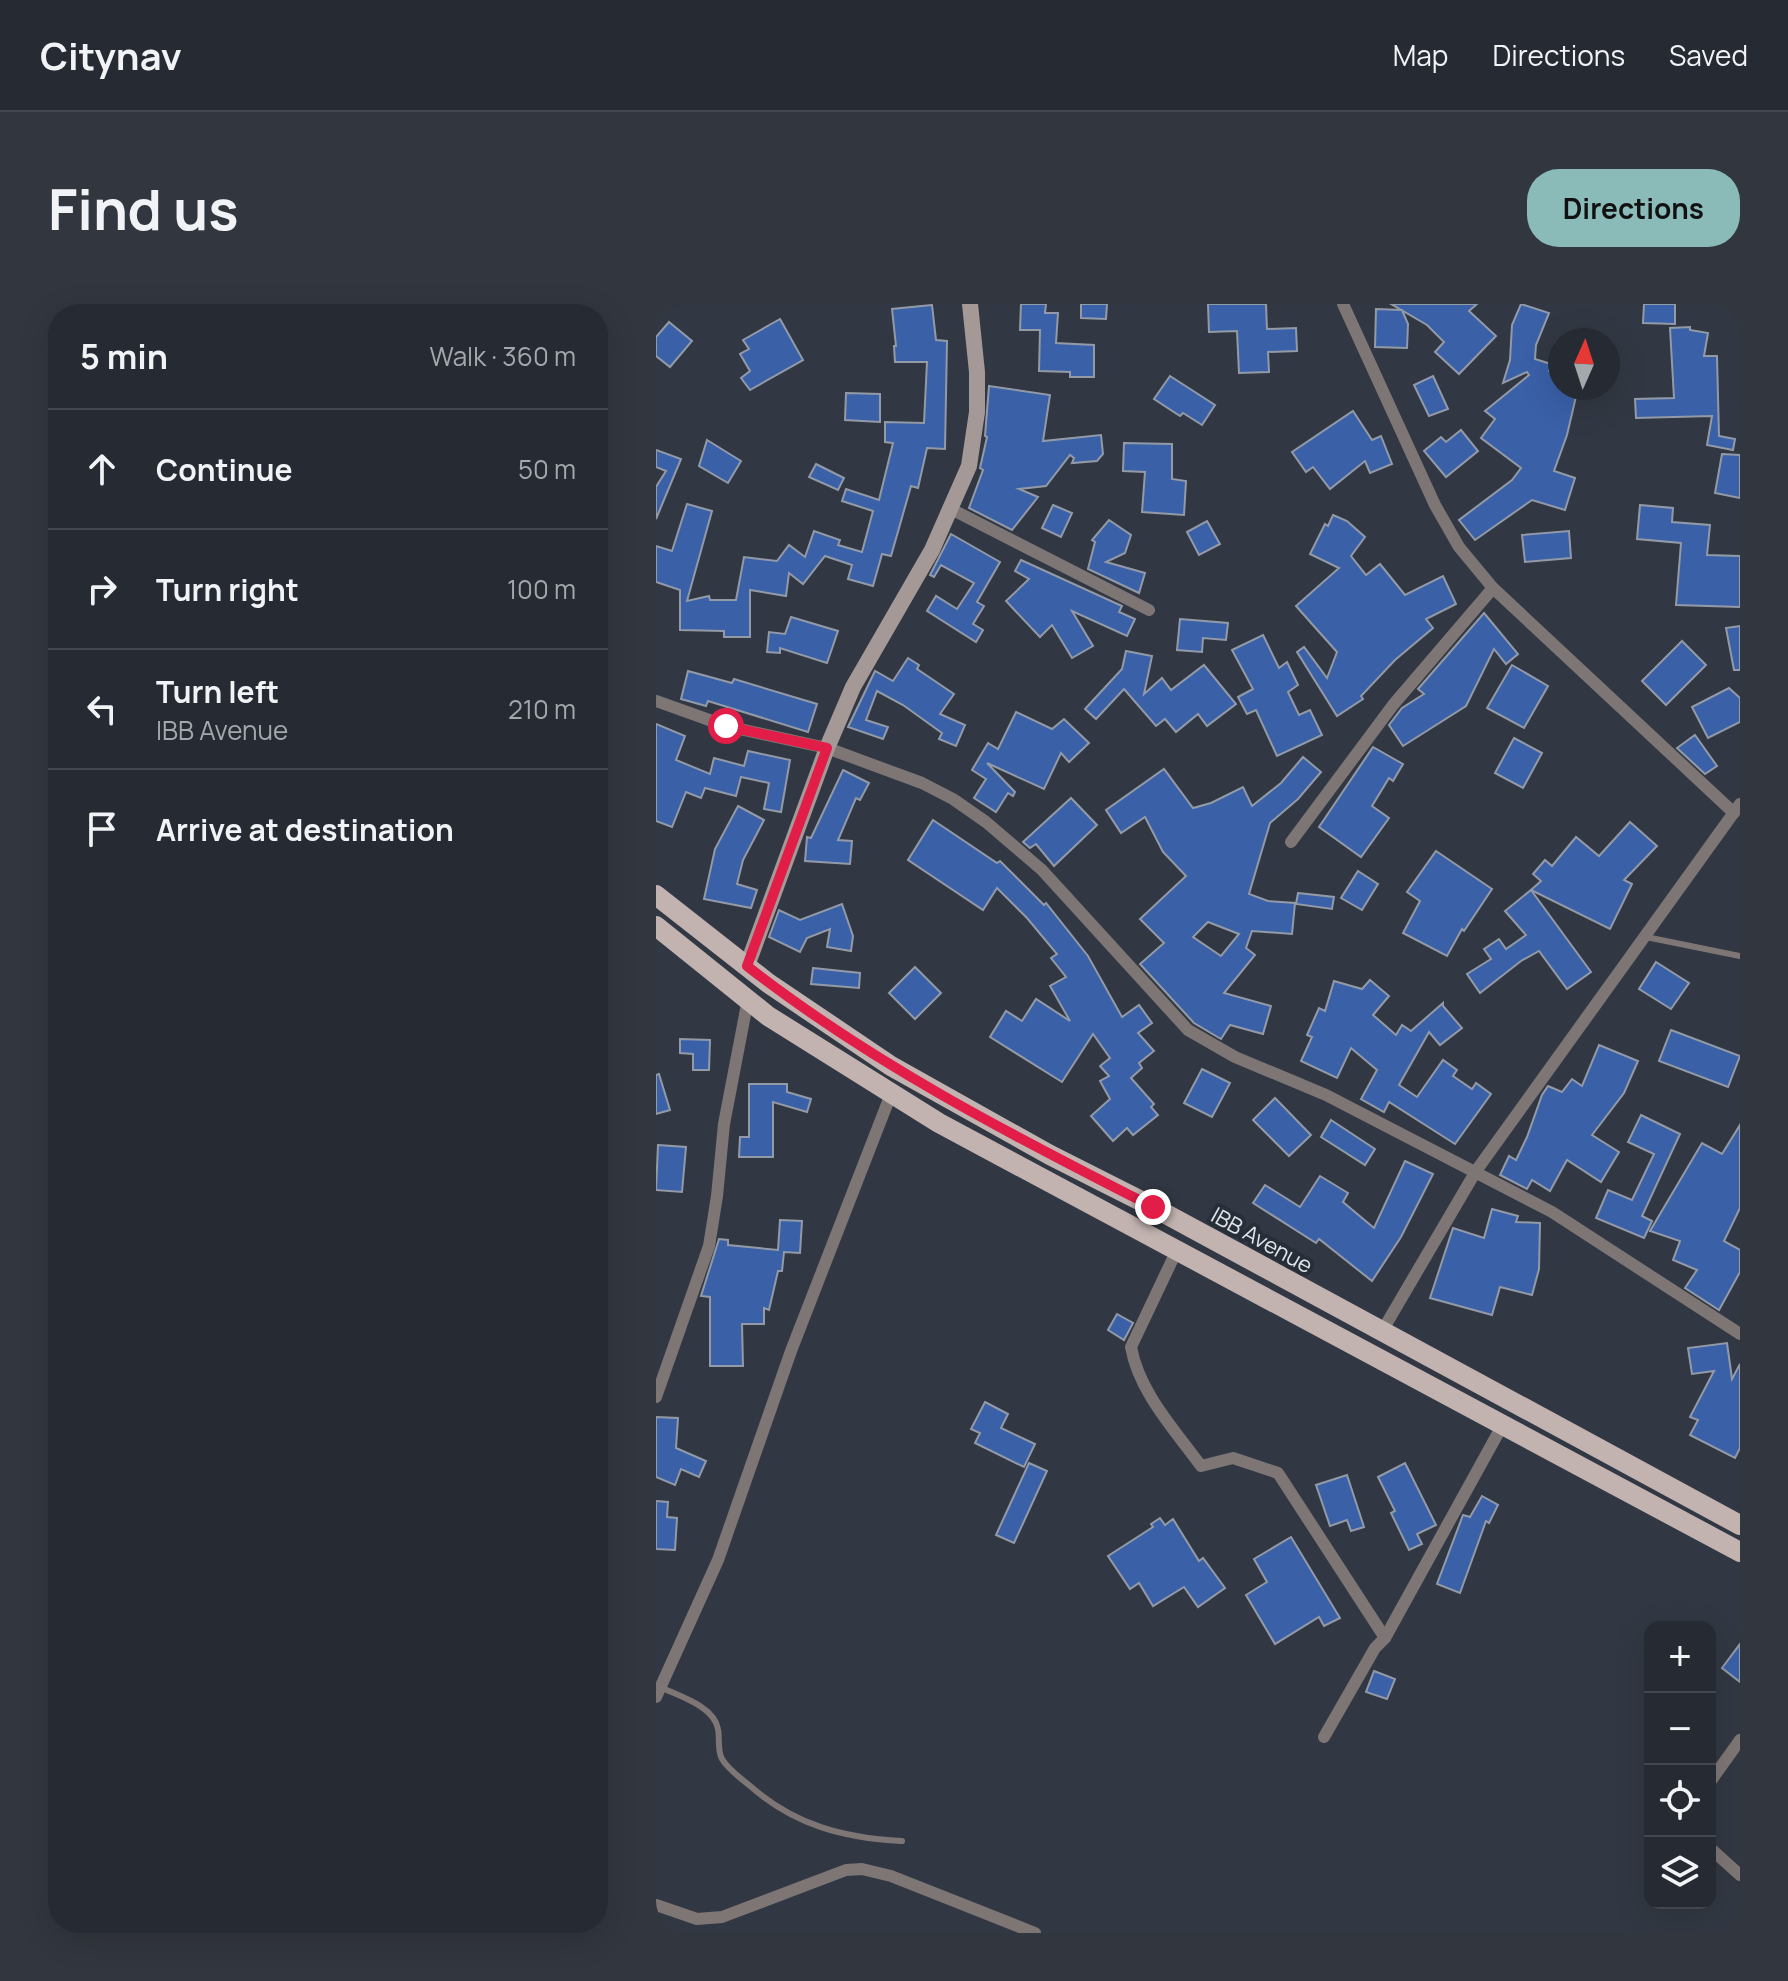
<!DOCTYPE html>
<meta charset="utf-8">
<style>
body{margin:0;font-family:Manrope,sans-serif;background:#32363e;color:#f1f3f6}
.controls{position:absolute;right:24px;bottom:24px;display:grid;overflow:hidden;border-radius:16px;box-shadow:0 8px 32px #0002}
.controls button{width:72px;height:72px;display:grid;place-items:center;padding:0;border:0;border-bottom:2px solid #42464d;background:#262a32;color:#f1f3f6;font:40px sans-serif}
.compass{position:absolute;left:892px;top:24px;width:72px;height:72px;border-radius:50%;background:#262a32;box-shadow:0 8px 32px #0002;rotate:3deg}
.stop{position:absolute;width:24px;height:24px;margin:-18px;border:6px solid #e11d48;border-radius:50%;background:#fff}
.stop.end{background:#e11d48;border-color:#fff;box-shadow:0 2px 8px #0008}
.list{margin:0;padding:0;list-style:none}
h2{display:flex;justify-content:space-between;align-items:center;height:104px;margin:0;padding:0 32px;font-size:34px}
h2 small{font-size:26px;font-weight:400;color:#a4a7ac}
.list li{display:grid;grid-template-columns:52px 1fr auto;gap:24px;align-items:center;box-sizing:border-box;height:120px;padding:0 32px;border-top:2px solid #42464d}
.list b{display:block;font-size:30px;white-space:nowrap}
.list p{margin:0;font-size:26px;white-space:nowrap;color:#a4a7ac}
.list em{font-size:26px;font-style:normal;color:#a4a7ac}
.icon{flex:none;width:44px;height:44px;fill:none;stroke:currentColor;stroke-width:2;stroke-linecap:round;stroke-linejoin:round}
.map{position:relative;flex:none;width:1084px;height:1629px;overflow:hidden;border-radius:32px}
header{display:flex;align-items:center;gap:48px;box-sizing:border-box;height:112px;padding:0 40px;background:#262a32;border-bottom:2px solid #42464d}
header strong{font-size:38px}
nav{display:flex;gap:44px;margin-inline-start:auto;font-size:28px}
.intro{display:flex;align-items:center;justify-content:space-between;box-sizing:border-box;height:192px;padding:0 48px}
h1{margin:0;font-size:56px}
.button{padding:20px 36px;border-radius:32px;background:#8bbbb9;color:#111;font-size:28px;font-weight:700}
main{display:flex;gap:48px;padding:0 48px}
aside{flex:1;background:#262a32;border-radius:32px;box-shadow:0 8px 32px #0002}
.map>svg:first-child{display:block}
</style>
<header>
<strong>Citynav</strong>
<nav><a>Map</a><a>Directions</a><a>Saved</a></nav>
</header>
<div class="intro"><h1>Find us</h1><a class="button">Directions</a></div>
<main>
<aside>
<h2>5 min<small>Walk · 360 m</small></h2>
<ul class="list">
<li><svg class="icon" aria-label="ahead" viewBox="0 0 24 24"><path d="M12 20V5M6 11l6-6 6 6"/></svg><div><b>Continue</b></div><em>50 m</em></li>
<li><svg class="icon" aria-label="right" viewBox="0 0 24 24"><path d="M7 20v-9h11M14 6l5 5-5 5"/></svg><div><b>Turn right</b></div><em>100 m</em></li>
<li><svg class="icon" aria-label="left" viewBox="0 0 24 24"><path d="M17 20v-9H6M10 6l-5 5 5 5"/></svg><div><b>Turn left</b><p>IBB Avenue</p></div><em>210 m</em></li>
<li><svg class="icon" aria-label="arrive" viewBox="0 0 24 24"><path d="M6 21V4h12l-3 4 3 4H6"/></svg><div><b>Arrive at destination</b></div></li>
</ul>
</aside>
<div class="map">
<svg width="1084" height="1629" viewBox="0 0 1084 1629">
<rect width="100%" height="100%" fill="#323843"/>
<g fill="#3a60a8" stroke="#939aa7" stroke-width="2" fill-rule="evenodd">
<polygon points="365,0 390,0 389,9 402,9 400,39 438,41 438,73 414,73 414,68 383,67 384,26 364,26"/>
<polygon points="425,0 451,0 450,15 425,14"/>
<polygon points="552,0 610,0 611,25 640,24 641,47 612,48 613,68 583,69 581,27 553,28"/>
<polygon points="735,0 821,0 813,7 840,32 803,70 779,48 788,38 771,21"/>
<polygon points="865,0 893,9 880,41 879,55 895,60 893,67 904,70 904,84 922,84 911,131 898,167 919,174 909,206 876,196 819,236 803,216 856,176 865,164 825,134 839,115 829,107 873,71 871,68 847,79 854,56 856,21"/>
<polygon points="988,0 1019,0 1019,20 987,19"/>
<polygon points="276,1 280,36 291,37 289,145 271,144 262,184 255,182 235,252 226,250 217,282 192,275 196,261 169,252 147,280 133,269 130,292 94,286 94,333 68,333 68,327 24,326 24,286 0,278 0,242 16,247 31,200 56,207 31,297 53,292 54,296 80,296 88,253 121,257 133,241 149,253 158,227 184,236 182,241 206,248 217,207 186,197 190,185 223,196 237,139 229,138 229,118 268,119 271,58 239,58 238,42 240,42 236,5"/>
<polygon points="720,5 746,6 752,20 751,44 719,43"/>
<polygon points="124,15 147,56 94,86 85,74 94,67 84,50 93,45 87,36"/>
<polygon points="13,18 36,37 14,63 0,52 0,33"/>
<polygon points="1034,23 1034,26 1052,29 1048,52 1061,52 1063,132 1079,135 1077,146 1051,141 1056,112 980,114 979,95 1018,94 1014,24"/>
<polygon points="514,72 559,101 546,121 527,109 524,112 498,95"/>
<polygon points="777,72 792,105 773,112 758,81"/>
<polygon points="333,82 394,91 387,137 445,131 447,150 441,157 416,159 418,154 414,151 390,182 363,185 382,193 356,226 313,204 327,166 324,164 331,133 329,132"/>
<polygon points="190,89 224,90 224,118 189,116"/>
<polygon points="697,107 716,136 725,132 736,160 714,169 709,157 674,185 657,163 650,168 636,148"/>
<polygon points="805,126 822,147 790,173 768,147 785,133 790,138"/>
<polygon points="51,136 85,157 72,179 43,162"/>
<polygon points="468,139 516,140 516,175 530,177 528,211 486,208 489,168 467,167"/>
<polygon points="0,146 25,155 0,215 0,183 10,167 0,163"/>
<polygon points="1066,150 1084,151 1084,194 1059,189"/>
<polygon points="160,160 188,174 182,186 153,173"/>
<polygon points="397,201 416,209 405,233 386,224"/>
<polygon points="984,201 1017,204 1016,218 1054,221 1051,251 1084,252 1084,303 1020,301 1025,239 981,235"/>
<polygon points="677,211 691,217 709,233 695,252 710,271 724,260 749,291 787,272 800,300 770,315 777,324 739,356 705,392 707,395 681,412 641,348 648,343 671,374 681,348 640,302 683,264 654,250 669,220 672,222"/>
<polygon points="453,216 475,231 469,249 450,258 489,269 483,289 432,265 439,238 436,236"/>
<polygon points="551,217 564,240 543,251 531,228"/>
<polygon points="913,227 915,254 869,258 866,231"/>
<polygon points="295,230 344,258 321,298 328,302 317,320 327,326 320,338 271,307 280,292 301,305 318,279 285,261 278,273 274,271"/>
<polygon points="365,256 466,302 463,308 479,315 471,332 416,307 437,342 416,354 396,321 384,333 350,297 373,275 359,267"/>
<polygon points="828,309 862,350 850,360 838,345 810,402 747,442 733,421 746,404 768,390 762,385"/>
<polygon points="135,313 182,327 171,359 124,344 124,349 111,348 113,328 129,330"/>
<polygon points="524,315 572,319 570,336 547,334 546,348 521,346"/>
<polygon points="1084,322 1084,366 1078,366 1070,324"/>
<polygon points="607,331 623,364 631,358 642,381 632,388 643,411 654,406 666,431 621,452 600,406 591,410 582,393 597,385 576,346"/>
<polygon points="1026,337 1050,361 1010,401 986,377"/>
<polygon points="470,347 496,352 488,390 506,374 515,386 548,361 580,400 551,422 542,410 520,428 509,415 500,422 468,385 440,415 429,405 466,365"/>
<polygon points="252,354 263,361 261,365 298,390 284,410 309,421 300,442 283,435 286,429 247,401 221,387 210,416 232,423 227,435 192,423 219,367 237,377"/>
<polygon points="856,361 892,382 868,424 831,404"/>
<polygon points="32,367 76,379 78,375 161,400 152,428 52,397 50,402 25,395"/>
<polygon points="1073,384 1084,394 1084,418 1052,434 1036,403"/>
<polygon points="360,408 396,425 408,415 433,439 413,458 405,449 388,485 331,459 359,488 357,492 352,489 340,508 318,494 330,475 316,466 332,439 342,445"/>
<polygon points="0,420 29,432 20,456 54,470 58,454 88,462 92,447 134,456 125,508 108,505 113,479 85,473 80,492 49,484 45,494 30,488 16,523 0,517"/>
<polygon points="1039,431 1061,462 1049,470 1021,444"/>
<polygon points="858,434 886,449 867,484 839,469"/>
<polygon points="717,443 747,460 737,477 733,474 716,502 733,514 705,553 663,523"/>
<path d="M647,453l18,15 -23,27 -28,24 -21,71 19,7 27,2 -3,31 -40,-3 -6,17 9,7 -31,38 47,13 -8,28 -33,-9 -9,14 -27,-16 -54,-59 24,-21 -24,-24 46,-43 -23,-24 -18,-35 -24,16 -15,-23 58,-41 29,39 18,-5 32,-16 9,19 29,-23zM552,618l31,12 -18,22 -28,-19z"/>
<polygon points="187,466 213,479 204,496 200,494 182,536 196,537 194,560 149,557 151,533 155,534"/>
<polygon points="415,494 441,521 398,562 380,540 374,544 367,538"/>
<polygon points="82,502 108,516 87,556 81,580 101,586 95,604 48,595 59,545"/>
<polygon points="277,516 341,559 344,557 388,601 390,599 432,652 466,713 483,701 496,719 482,729 498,747 483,759 486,764 475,774 498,800 495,803 502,811 477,831 471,824 457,837 435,812 454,795 444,777 453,772 444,762 454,754 437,730 406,778 334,733 350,707 366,717 380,695 414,717 394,682 410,673 395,654 401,650 371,614 341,584 327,606 252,556"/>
<polygon points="974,518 1001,542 968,576 976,580 954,625 875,586 885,577 877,570 889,556 896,562 920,533 943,552"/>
<polygon points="780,547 836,585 808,627 806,625 791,652 747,629 764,597 751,588"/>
<polygon points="702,567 722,580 706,606 685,594"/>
<polygon points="875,586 935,668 911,685 883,647 865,657 824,689 811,670 835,655 828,645 843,635 850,645 870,631 849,607"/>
<polygon points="642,589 678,593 676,605 640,600"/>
<polygon points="186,600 197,632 195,647 171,643 174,625 151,634 144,648 113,633 123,606 144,616"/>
<polygon points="1000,658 1033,679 1015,705 983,685"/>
<polygon points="259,663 285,689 259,715 233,689"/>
<polygon points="157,664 204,669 203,684 155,680"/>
<polygon points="714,676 733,692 717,711 740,731 746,721 755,727 787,699 787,702 806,724 784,741 773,728 743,781 761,793 787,756 801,766 797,772 816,785 820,779 835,790 799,840 733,798 728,808 705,795 721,766 695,744 681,774 645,757 656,733 651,731 663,704 669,707 678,677 706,685"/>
<polygon points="1015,726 1084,752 1072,783 1003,757"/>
<polygon points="24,735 54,736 53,766 37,766 37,750 24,749"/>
<polygon points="943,741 982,757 968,789 936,831 963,848 945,878 911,856 894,887 876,876 871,885 844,871 853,852 860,856 871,833 886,791 892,782 906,788 916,775 926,782"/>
<polygon points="546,765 574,779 556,813 528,799"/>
<polygon points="3,770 14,806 0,810 0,771"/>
<polygon points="93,780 131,780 131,788 155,795 151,808 117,798 117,853 83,853 84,833 93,833"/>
<polygon points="619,794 655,831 633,852 597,816"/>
<polygon points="985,811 1024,830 986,912 996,917 988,934 940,914 952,886 976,896 998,850 972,838"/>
<polygon points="675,816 719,845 709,861 665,833"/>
<polygon points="1084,821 1084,904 1068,937 1084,946 1084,968 1063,1006 1029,984 1041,966 1017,956 1024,937 994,927 1046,839 1066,850"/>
<polygon points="2,841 30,843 26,888 0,886"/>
<polygon points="749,857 777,870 745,933 716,977 663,935 660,939 597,899 609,881 644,903 664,872 692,889 687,898 718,924"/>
<polygon points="836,905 862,912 860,918 884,919 883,965 876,991 844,983 836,1011 774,994 797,924 828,934"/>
<polygon points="124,916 146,917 144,949 128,948 126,967 122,967 113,1006 108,1004 108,1020 86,1020 87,1062 54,1062 54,993 45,992 63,935 72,936 72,941 122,946"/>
<polygon points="461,1010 477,1019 468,1036 452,1026"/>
<polygon points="1071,1039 1076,1075 1084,1060 1084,1144 1079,1154 1034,1131 1042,1116 1034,1113 1058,1067 1036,1070 1032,1044"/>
<polygon points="329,1098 352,1110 345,1124 379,1140 368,1163 319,1139 324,1129 315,1125"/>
<polygon points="0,1113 22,1114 20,1144 50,1157 43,1173 25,1165 19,1181 0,1173"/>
<polygon points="373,1159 391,1167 358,1239 340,1231"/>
<polygon points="749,1159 780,1221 761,1230 766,1240 753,1246 735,1209 739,1207 722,1173"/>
<polygon points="691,1171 708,1223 695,1227 691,1216 674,1222 660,1181"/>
<polygon points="826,1192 842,1201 833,1219 830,1217 804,1289 781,1280 807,1211 814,1213"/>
<polygon points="0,1197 12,1198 11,1213 21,1214 19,1246 0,1245"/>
<polygon points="504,1214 509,1221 517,1215 543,1257 547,1254 569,1284 542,1303 528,1283 497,1302 483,1279 474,1285 452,1252 497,1223 495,1220"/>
<polygon points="635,1233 684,1314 668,1322 663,1313 619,1340 590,1291 611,1278 598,1255"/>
<polygon points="1084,1340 1084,1378 1066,1364"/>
<polygon points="718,1367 739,1375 731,1395 710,1388"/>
</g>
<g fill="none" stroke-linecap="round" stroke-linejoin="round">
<g stroke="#7d7675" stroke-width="6">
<polyline points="990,633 1084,652"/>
<path d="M4,1383c19,9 54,19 58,42 2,10 -1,21 4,30 6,10 18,19 27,26 45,40 94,53 153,56"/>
</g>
<g stroke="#7d7675" stroke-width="12">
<polyline points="687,0 779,201 803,243 837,284 1078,509"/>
<polyline points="295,205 493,306"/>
<polyline points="0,397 70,422 171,444 266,479 297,495 330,518 386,566 532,726 579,753 670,791 896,908 1084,1030"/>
<polyline points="635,538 737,401 837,284"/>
<path d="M521,946l-46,97c8,45 43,82 70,119l32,-8 45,15 107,165"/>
<polyline points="725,1029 820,867 1084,500"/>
<polyline points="0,1093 53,942 61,892 68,820 92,695"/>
<polyline points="0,1393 62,1256 135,1047 235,790"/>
<polyline points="668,1433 719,1344 729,1334 846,1122"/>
<polyline points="1054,1478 1084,1436"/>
<polyline points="1054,1544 1084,1571"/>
<polyline points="0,1601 41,1615 66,1613 190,1566 206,1565 235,1572 379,1629"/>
</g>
<polyline stroke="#a49996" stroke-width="16" points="91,662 171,444 197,383 276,246 313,162 321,108 321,68 314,0"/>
<g stroke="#c2b3b0" stroke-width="20">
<polyline points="0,591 112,679 235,762 394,851 497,903 1084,1221"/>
<polyline points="0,622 112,712 283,819 1084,1248"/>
</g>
</g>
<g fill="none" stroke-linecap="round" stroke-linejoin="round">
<path stroke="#e11d48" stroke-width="10" d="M70,422l101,22 -80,218c124,97 266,170 406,241"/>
</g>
<g text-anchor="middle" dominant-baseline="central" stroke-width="8" stroke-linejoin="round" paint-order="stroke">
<g font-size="22" fill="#e0e4eb" stroke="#282e38">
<text transform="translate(606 936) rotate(29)">IBB Avenue</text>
</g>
</g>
</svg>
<div class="controls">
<button>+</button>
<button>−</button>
<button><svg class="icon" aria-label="locate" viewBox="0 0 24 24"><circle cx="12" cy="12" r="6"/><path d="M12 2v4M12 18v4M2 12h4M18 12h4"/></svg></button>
<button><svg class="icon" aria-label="layers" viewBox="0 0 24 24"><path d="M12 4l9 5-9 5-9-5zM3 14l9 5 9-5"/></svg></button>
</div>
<svg class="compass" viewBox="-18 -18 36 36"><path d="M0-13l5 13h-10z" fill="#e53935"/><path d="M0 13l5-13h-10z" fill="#a4a7ac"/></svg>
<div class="stop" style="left:70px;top:422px"></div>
<div class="stop end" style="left:497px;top:903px"></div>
</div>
</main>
